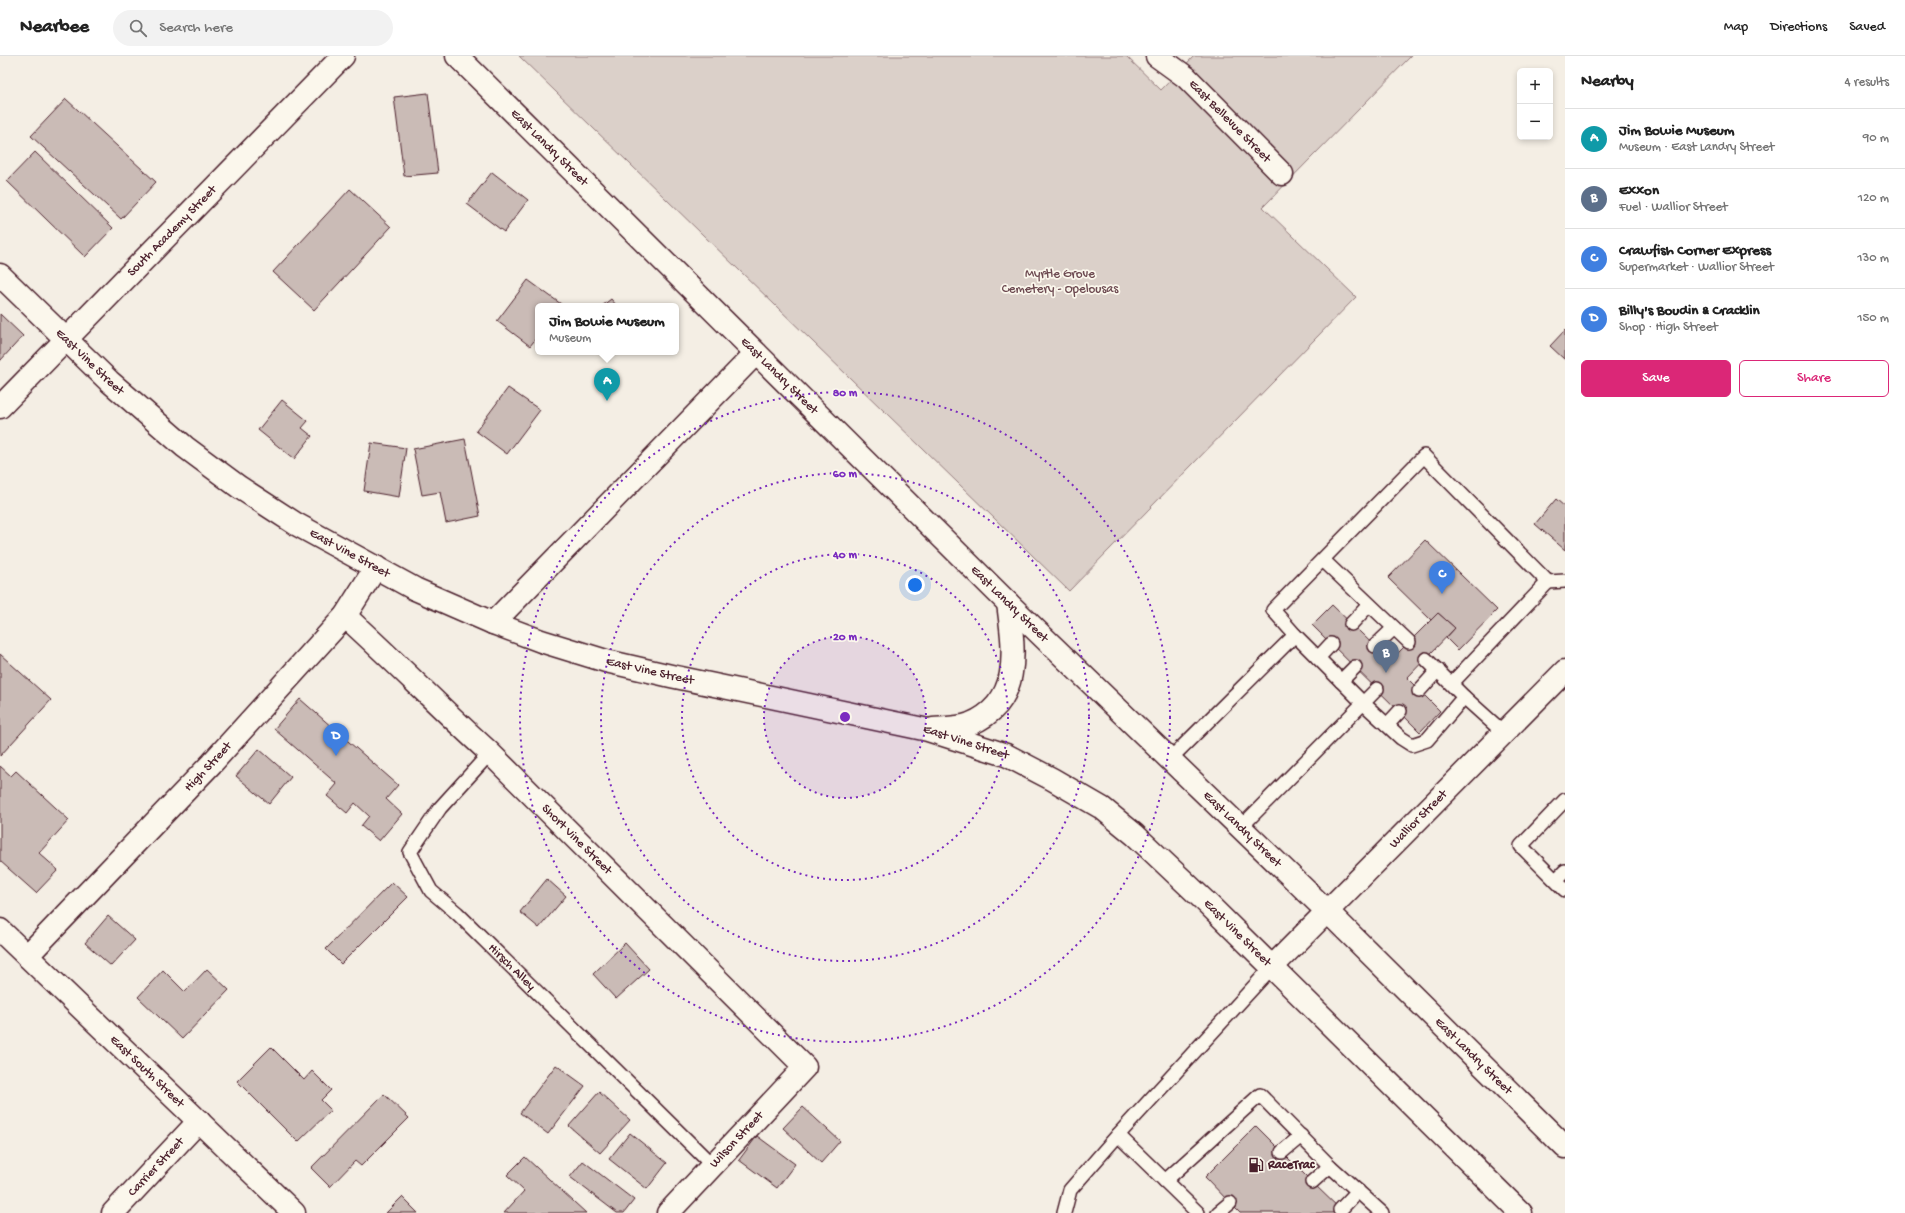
<!DOCTYPE html>
<meta charset="utf-8">
<style>
body{margin:0;font-family:"Gochi Hand",sans-serif;background:#f2f2f2;color:#222}
.controls{position:absolute;right:12px;top:12px;display:grid;overflow:hidden;border-radius:6px;box-shadow:0 2px 6px #0003}
.controls button{width:36px;height:36px;display:grid;place-items:center;padding:0;border:0;border-bottom:1px solid #e0e0e0;background:#fff;color:#222;font:20px sans-serif}
.you{position:absolute;left:915px;top:529px;width:14px;height:14px;margin:-10px;border:3px solid #fff;border-radius:50%;background:#1a73e8;box-shadow:0 0 0 6px #1a73e833}
.badge{display:grid;place-items:center;width:26px;height:26px;border-radius:50%;background:#db2777;color:#fff;font-size:13px;font-weight:700}
.pin{position:absolute;translate:-50% -33px;filter:drop-shadow(0 1px 2px #0008)}
.pin::after{content:'';position:absolute;top:21px;width:14px;height:12px;background:inherit;clip-path:polygon(0 0,100% 0,50% 100%)}
.popup{position:absolute;left:535px;top:247px;width:144px;height:52px;box-sizing:border-box;display:grid;place-content:center;border-radius:6px;background:#fff;filter:drop-shadow(0 1px 3px #0005);font-size:13px;white-space:nowrap;color:#767676}
.popup b{font-size:15px;color:#222}
.popup::after{content:'';position:absolute;left:50%;top:100%;margin-left:-8px;border:8px solid transparent;border-top-color:#fff}
.list{margin:0;padding:0;list-style:none}
h2{display:flex;justify-content:space-between;align-items:center;height:52px;margin:0;padding:0 16px;font-size:17px}
h2 small{font-size:13px;font-weight:400;color:#767676}
.list li{display:grid;grid-template-columns:26px 1fr auto;gap:12px;align-items:center;box-sizing:border-box;height:60px;padding:0 16px;border-top:1px solid #e0e0e0}
.list b{display:block;font-size:15px;white-space:nowrap}
.list p{margin:0;font-size:13px;white-space:nowrap;color:#767676}
.list em{font-size:13px;font-style:normal;color:#767676}
.actions{display:flex;gap:8px;padding:12px 16px}
.actions a{flex:1;padding:9px 0;border:1px solid #db2777;border-radius:6px;text-align:center;font-size:14px;color:#db2777}
.actions .main{background:#db2777;color:#fff}
.icon{flex:none;width:22px;height:22px;fill:none;stroke:currentColor;stroke-width:2;stroke-linecap:round;stroke-linejoin:round}
.map{position:relative;flex:none;width:1565px;height:1157px;overflow:hidden}
header{display:flex;align-items:center;gap:24px;box-sizing:border-box;height:56px;padding:0 20px;background:#fff;border-bottom:1px solid #e0e0e0}
header strong{font-size:19px}
nav{display:flex;gap:22px;margin-inline-start:auto;font-size:14px}
.search{width:280px;height:36px;background:#f2f2f2;display:flex;align-items:center;gap:10px;box-sizing:border-box;padding:0 14px;border-radius:22px;color:#767676;font-size:15px}
main{display:flex}
aside{flex:1;background:#fff}
.map>svg:first-child{display:block}
</style>
<header>
<strong>Nearbee</strong>
<div class="search"><svg class="icon" aria-label="search" viewBox="0 0 24 24"><circle cx="10" cy="10" r="6"/><path d="M15 15l6 6"/></svg>Search here</div>
<nav><a>Map</a><a>Directions</a><a>Saved</a></nav>
</header>
<main>
<div class="map">
<svg width="1565" height="1157" viewBox="0 0 1565 1157">
<rect width="100%" height="100%" fill="#f4eee4"/>
<filter id="ink" filterUnits="userSpaceOnUse"><feTurbulence type="fractalNoise" baseFrequency=".025" numOctaves="2"/><feDisplacementMap in="SourceGraphic" scale="8" xChannelSelector="R" yChannelSelector="G"/><feConvolveMatrix kernelMatrix="1 2 1 2 8 2 1 2 1" color-interpolation-filters="sRGB"/></filter>
<g filter="url(#ink)">
<polygon fill="#dbd0c9" stroke="#92787a" points="519,0 1126,0 1161,34 1194,0 1411,0 1263,151 1356,241 1069,535"/>
<g fill="#cabbb6" stroke="#4a1f2b">
<polygon points="428,37 438,117 404,120 394,41"/>
<polygon points="66,43 156,126 121,163 31,80"/>
<polygon points="35,96 113,172 85,201 7,125"/>
<polygon points="492,116 528,144 504,176 467,148"/>
<polygon points="350,133 391,171 314,254 273,216"/>
<polygon points="528,224 561,248 560,250 538,250 538,280 530,290 497,265"/>
<polygon points="611,243 617,250 602,250"/>
<polygon points="0,258 23,280 0,305"/>
<polygon points="1565,274 1565,304 1550,290"/>
<polygon points="508,332 540,354 507,398 476,375"/>
<polygon points="282,344 308,365 302,372 312,380 294,403 258,374"/>
<polygon points="465,383 480,460 446,467 440,436 422,439 413,393"/>
<polygon points="371,387 406,392 399,441 364,435"/>
<polygon points="1556,443 1565,451 1565,494 1535,468"/>
<polygon points="1425,484 1497,554 1458,594 1446,582 1455,572 1438,557 1431,564 1388,522"/>
<polygon points="1332,549 1390,605 1438,557 1455,572 1407,622 1440,655 1420,676 1312,569"/>
<polygon points="0,598 51,644 0,700"/>
<polygon points="300,643 398,729 386,743 402,758 379,785 361,770 369,760 355,747 347,757 327,740 337,728 274,673"/>
<polygon points="259,693 291,721 269,748 236,720"/>
<polygon points="0,710 11,720 16,715 69,764 39,797 58,814 36,837 0,805"/>
<polygon points="547,823 566,840 539,872 520,856"/>
<polygon points="392,826 408,841 341,908 326,893"/>
<polygon points="108,860 135,884 111,910 85,887"/>
<polygon points="625,887 649,913 616,943 593,918"/>
<polygon points="207,913 229,934 182,983 138,941 163,914 185,936"/>
<polygon points="271,991 304,1024 312,1015 331,1034 321,1044 331,1054 298,1086 237,1025"/>
<polygon points="556,1009 585,1030 548,1078 520,1057"/>
<polygon points="599,1036 630,1064 600,1097 569,1070"/>
<polygon points="384,1038 409,1062 361,1110 355,1105 330,1131 311,1112"/>
<polygon points="803,1051 840,1085 821,1107 783,1072"/>
<polygon points="1256,1070 1312,1126 1344,1157 1240,1157 1230,1147 1205,1121"/>
<polygon points="630,1077 667,1107 647,1133 609,1103"/>
<polygon points="757,1080 795,1108 777,1132 739,1104"/>
<polygon points="525,1101 586,1157 504,1157 524,1135 507,1119"/>
<polygon points="583,1105 634,1144 624,1157 617,1157 570,1121"/>
<polygon points="402,1141 418,1157 386,1157"/>
</g>
<g fill="none" stroke-linecap="round" stroke-linejoin="round">
<g stroke="#4a1f2b" stroke-width="16">
<g id="service">
<polyline points="1323,504 1409,586"/>
<polyline points="1351,568 1369,549"/>
<polyline points="1295,579 1363,647 1401,682 1412,689 1427,684 1464,641 1426,603"/>
<polyline points="1375,590 1394,572"/>
<polyline points="1318,602 1331,588"/>
<polyline points="1341,625 1355,611"/>
<polyline points="1452,627 1548,526"/>
<polyline points="1419,635 1438,614"/>
<polyline points="1464,641 1504,677"/>
<polyline points="1387,669 1400,655"/>
<path id="s1" d="M490,697l-50,55 -30,44 21,39 26,22 256,253"/>
<polyline points="1170,703 1295,579 1273,554 1424,400 1548,526 1565,525"/>
<polyline points="1565,744 1521,790 1565,834"/>
<polyline points="1241,771 1377,633"/>
<polyline points="1556,824 1565,815"/>
<polyline points="1118,1079 1198,1157"/>
<polyline points="1282,1096 1301,1080"/>
<polyline points="1165,1125 1260,1039 1330,1110 1382,1157"/>
<polyline points="1312,1126 1330,1110"/>
<polyline points="1340,1154 1358,1135"/>
<polyline points="1064,1157 1070,1134 1118,1079 1272,911"/>
<polyline points="1218,1157 1230,1147"/>
</g>
</g>
<g stroke="#4a1f2b" stroke-width="25">
<g id="minor">
<path id="s2" d="M1157,0l29,21 96,97"/>
<path id="s3" d="M345,560c50,45 96,93 145,137l315,314 -137,146"/>
<polyline points="493,567 756,297"/>
<path id="s4" d="M0,874l294,283"/>
<path id="s5" d="M27,900l185,-193 133,-147 31,-49"/>
<path id="s6" d="M113,1157l86,-92"/>
</g>
</g>
<g stroke="#4a1f2b" stroke-width="25">
<g id="tertiary">
<path id="s7" d="M0,351l343,-351"/>
<path id="s8" d="M1272,911l293,-296"/>
</g>
</g>
<g stroke="#4a1f2b" stroke-width="25">
<g id="trunk">
<path id="s9" d="M457,0l551,547 320,309 237,235"/>
<path id="s10" d="M0,219l109,106 76,66 54,40 57,37 119,65 78,34 48,18 65,20 65,15 257,54 78,25 46,24 50,29 33,27 73,69 313,309"/>
<path d="M933,673c11,-1 26,-1 37,-5 53,-22 44,-75 38,-121"/>
</g>
</g>
<use href="#service" stroke="#fbf7ec" stroke-width="13"/>
<use href="#minor" stroke="#fbf7ec" stroke-width="22"/>
<use href="#tertiary" stroke="#fbf7ec" stroke-width="22"/>
<use href="#trunk" stroke="#fbf7ec" stroke-width="22"/>
</g>
</g>
<circle cx="845" cy="661" r="81" fill="#7b2cbf" fill-opacity=".12"/>
<g fill="none" stroke="#7b2cbf" stroke-width="2" stroke-dasharray="2 4">
<circle cx="845" cy="661" r="81"/>
<circle cx="845" cy="661" r="163"/>
<circle cx="845" cy="661" r="244"/>
<circle cx="845" cy="661" r="325"/>
</g>
<defs>
<g id="fuel-bare" transform="scale(1.2)"><path d="M-5.5-6h7V0h2V4h1.3V-2.5L3-4.5l.8-.8L6-3V5H2.5V1h-1V6h-7ZM-4.2-4.7v3.2H.2V-4.7Z" fill="#4a1f2b" stroke="#fbf7ec" stroke-width="2.5" paint-order="stroke"/></g>
</defs>
<g fill-rule="evenodd">
<use href="#fuel-bare" x="1256" y="1109"/>
</g>
<g text-anchor="middle" dominant-baseline="central" stroke-width="3.5" stroke-linejoin="round" paint-order="stroke">
<g font-size="13" fill="#4a1f2b" stroke="#fbf7ec">
<text stroke="none"><textPath href="#s2" startOffset="98">East Bellevue Street</textPath></text>
<text stroke="none"><textPath href="#s9" startOffset="130">East Landry Street</textPath></text>
<text stroke="none"><textPath href="#s7" startOffset="246">South Academy Street</textPath></text>
<text stroke="none"><textPath href="#s10" startOffset="125">East Vine Street</textPath></text>
<text stroke="none"><textPath href="#s9" startOffset="454">East Landry Street</textPath></text>
<text stroke="none"><textPath href="#s10" startOffset="449">East Vine Street</textPath></text>
<text stroke="none"><textPath href="#s9" startOffset="778">East Landry Street</textPath></text>
<text stroke="none"><textPath href="#s10" startOffset="773">East Vine Street</textPath></text>
<text stroke="none"><textPath href="#s10" startOffset="1097">East Vine Street</textPath></text>
<text stroke="none"><textPath href="#s5" startOffset="262">High Street</textPath></text>
<text stroke="none"><textPath href="#s8" startOffset="208">Wallior Street</textPath></text>
<text stroke="none"><textPath href="#s9" startOffset="1102">East Landry Street</textPath></text>
<text stroke="none"><textPath href="#s3" startOffset="322">Short Vine Street</textPath></text>
<text stroke="none"><textPath href="#s10" startOffset="1433">East Vine Street</textPath></text>
<text stroke="none"><textPath href="#s1" startOffset="283">Hirsch Alley</textPath></text>
<text stroke="none"><textPath href="#s9" startOffset="1426">East Landry Street</textPath></text>
<text stroke="none"><textPath href="#s4" startOffset="204">East South Street</textPath></text>
<text transform="translate(737 1084) rotate(-47)">Wilson Street</text>
<text stroke="none"><textPath href="#s6" startOffset="63">Carrier Street</textPath></text>
</g>
<g font-size="13" fill="#6e4b52" stroke="#fbf7ec">
<text x="1060" y="218">Myrtle Grove<tspan x="1060" dy="15">Cemetery - Opelousas</tspan></text>
</g>
<g font-size="13" font-weight="bold" fill="#4a1f2b" stroke="#fbf7ec" text-anchor="start">
<text x="1268" y="1109">RaceTrac</text>
</g>
</g>
<circle cx="845" cy="661" r="6" fill="#7b2cbf" stroke="#fbf7ec" stroke-width="2"/>
<g font-size="12" text-anchor="middle" font-weight="bold" fill="#7b2cbf" stroke="#fbf7ec" stroke-width="3.5" stroke-linejoin="round" paint-order="stroke">
<text x="845" y="340">80 m</text>
<text x="845" y="421">60 m</text>
<text x="845" y="502">40 m</text>
<text x="845" y="584">20 m</text>
</g>
</svg>
<div class="controls">
<button>+</button>
<button>−</button>
</div>
<div class="you"></div>
<div class="pin badge" style="left:607px;top:345px;background:#0f9aa8">A</div>
<div class="popup"><b>Jim Bowie Museum</b>Museum</div>
<div class="pin badge" style="left:1386px;top:617px;background:#5c6f8a">B</div>
<div class="pin badge" style="left:1442px;top:538px;background:#3f7fe0">C</div>
<div class="pin badge" style="left:336px;top:700px;background:#3f7fe0">D</div>
</div>
<aside>
<h2>Nearby<small>4 results</small></h2>
<ul class="list">
<li><span class="badge" style="background:#0f9aa8">A</span><div><b>Jim Bowie Museum</b><p>Museum · East Landry Street</p></div><em>90 m</em></li>
<li><span class="badge" style="background:#5c6f8a">B</span><div><b>Exxon</b><p>Fuel · Wallior Street</p></div><em>120 m</em></li>
<li><span class="badge" style="background:#3f7fe0">C</span><div><b>Crawfish Corner Express</b><p>Supermarket · Wallior Street</p></div><em>130 m</em></li>
<li><span class="badge" style="background:#3f7fe0">D</span><div><b>Billy's Boudin &amp; Cracklin</b><p>Shop · High Street</p></div><em>150 m</em></li>
</ul>
<div class="actions"><a class="main">Save</a><a>Share</a></div>
</aside>
</main>
